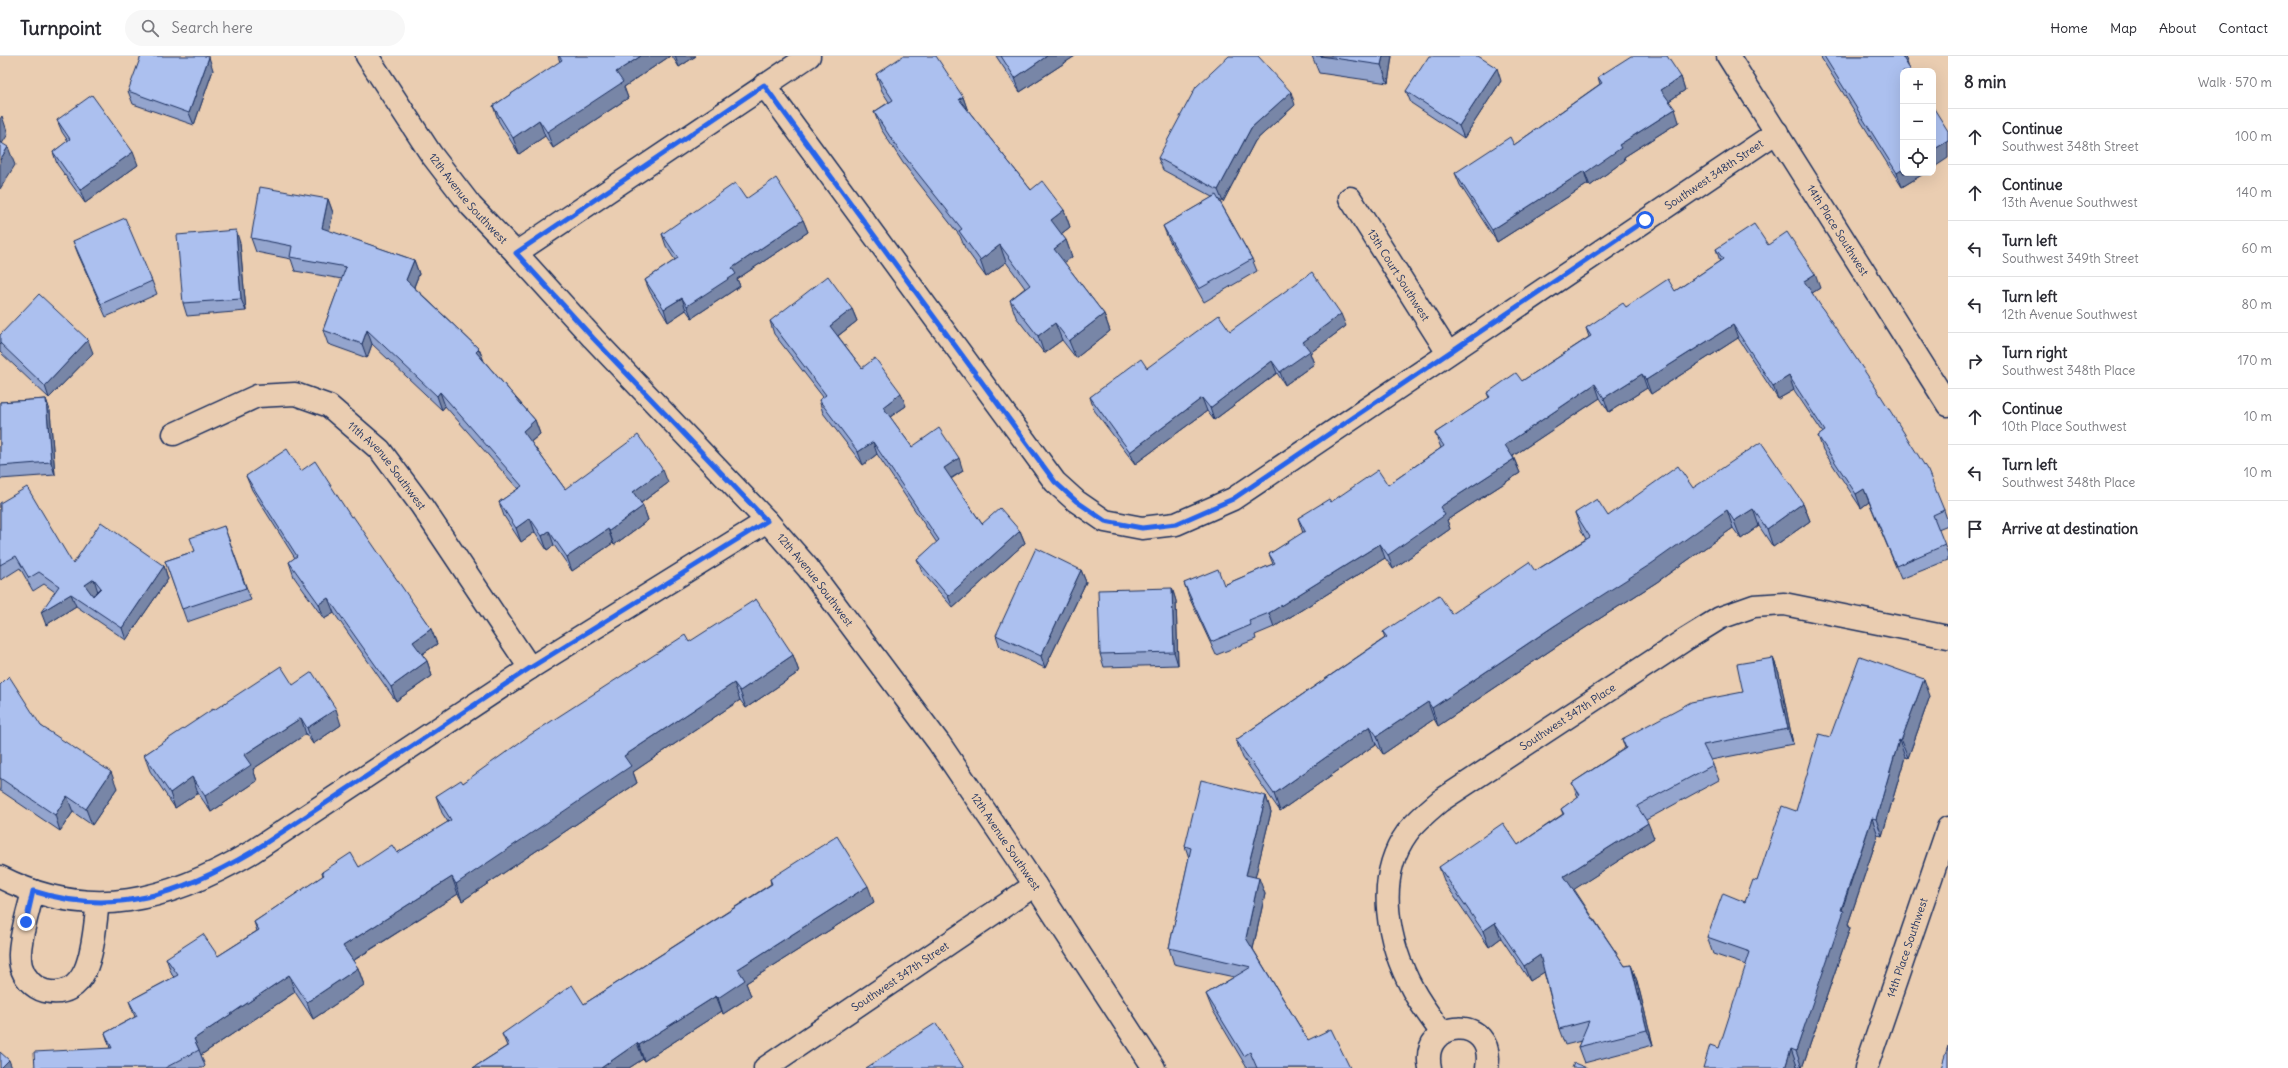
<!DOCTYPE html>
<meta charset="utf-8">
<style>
body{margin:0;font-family:Delius,sans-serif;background:#f7f7f7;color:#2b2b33}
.controls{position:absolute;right:12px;top:12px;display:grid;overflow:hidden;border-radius:8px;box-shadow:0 4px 16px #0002}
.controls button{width:36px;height:36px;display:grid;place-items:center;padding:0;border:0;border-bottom:1px solid #e1e1e2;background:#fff;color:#2b2b33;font:20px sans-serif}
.stop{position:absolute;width:12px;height:12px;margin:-9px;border:3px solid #2563eb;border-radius:50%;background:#fff}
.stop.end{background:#2563eb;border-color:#fff;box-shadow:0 1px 4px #0008}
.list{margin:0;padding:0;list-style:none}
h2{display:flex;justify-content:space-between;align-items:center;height:52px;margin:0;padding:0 16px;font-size:17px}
h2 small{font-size:13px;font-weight:400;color:#7c7c81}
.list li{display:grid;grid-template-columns:26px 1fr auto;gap:12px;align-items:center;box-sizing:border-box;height:56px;padding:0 16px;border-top:1px solid #e1e1e2}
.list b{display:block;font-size:15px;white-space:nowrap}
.list p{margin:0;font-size:13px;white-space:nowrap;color:#7c7c81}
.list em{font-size:13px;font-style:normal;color:#7c7c81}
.icon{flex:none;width:22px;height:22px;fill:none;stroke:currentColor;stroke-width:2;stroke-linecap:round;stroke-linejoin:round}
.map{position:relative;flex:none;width:1948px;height:1012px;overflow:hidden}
header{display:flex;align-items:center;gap:24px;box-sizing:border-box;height:56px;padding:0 20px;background:#fff;border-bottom:1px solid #e1e1e2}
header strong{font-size:19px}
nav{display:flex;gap:22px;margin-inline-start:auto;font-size:14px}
.search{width:280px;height:36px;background:#f7f7f7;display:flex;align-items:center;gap:10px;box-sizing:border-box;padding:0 14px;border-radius:22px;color:#7c7c81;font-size:15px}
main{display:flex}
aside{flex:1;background:#fff}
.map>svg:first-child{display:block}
</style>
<header>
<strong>Turnpoint</strong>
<div class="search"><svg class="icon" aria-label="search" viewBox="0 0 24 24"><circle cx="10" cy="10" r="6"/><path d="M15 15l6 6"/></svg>Search here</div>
<nav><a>Home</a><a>Map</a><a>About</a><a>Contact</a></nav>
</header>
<main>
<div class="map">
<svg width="1948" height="1012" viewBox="0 0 1948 1012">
<rect width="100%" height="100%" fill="#eacdb1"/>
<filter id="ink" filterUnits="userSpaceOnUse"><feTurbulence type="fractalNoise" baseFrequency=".025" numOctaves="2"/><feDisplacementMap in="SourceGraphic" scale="8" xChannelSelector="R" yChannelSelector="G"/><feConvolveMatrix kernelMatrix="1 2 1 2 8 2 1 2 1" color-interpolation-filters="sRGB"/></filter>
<g filter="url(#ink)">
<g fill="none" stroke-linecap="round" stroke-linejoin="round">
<g stroke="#1b2f5e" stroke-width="25">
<g id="minor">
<path id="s1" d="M1728,0l220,349"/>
<path id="s2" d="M764,29l291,397 21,19 29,20 37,7 34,-4 57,-25 544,-367"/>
<path id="s3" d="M1350,142l98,155"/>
<polyline points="516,197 809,0"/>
<path id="s4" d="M174,378l83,-38 38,-2 34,12 51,44 41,55 109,163"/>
<path d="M0,821c90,46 169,24 252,-25l278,-184 237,-147"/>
<path d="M33,835c-4,19 -17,56 -12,75 3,11 12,22 24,25 49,11 48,-57 53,-88"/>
<path id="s5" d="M1442,977c-10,-14 -21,-28 -29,-43 -25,-46 -39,-111 -6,-157 9,-12 21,-22 33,-32l246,-162 34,-21 34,-12 30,-2 164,33"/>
<path id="s6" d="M765,1012l270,-183"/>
<path d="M1430,1012c-11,-51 67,-54 57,0"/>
<path id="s7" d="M1866,1012l82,-240"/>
</g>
</g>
<g stroke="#1b2f5e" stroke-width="25">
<g id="tertiary">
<path id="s8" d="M367,0l64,98 40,52 45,47 77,85 174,183 41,47 131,175 96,142 119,183"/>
</g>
</g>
<use href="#minor" stroke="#eacdb1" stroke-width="22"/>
<use href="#tertiary" stroke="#eacdb1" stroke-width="22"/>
</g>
<g fill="#94a5ce" stroke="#1b2f5e">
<polygon points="558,0 670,0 624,31 628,42 553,92 545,80 519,98 499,66 493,50 560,6"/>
<polygon points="672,0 696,0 679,11"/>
<polygon points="996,0 1075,0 1020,36"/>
<polygon points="1312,0 1392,0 1388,27 1319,17"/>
<polygon points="1820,0 1905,0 1903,117 1925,117 1902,131"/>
<polygon points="213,14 194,69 133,48 128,35"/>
<polygon points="876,18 963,41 967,53 1031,134 1064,154 1070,171 1061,178 1066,184 1072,201 1064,206 1104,258 1110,275 1076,302 1062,284 1044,297 1016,261 1010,244 1025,232 1006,206 986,221 965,192 960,180 903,107 881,73 874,56 889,46 882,35"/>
<polygon points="1598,21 1681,21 1685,34 1669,45 1679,66 1624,101 1625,104 1590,130 1588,128 1497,186 1460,129 1455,117 1514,89 1600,28"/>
<polygon points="1501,25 1464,82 1411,47 1406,35"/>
<polygon points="1295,49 1255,85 1223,146 1219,144 1252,203 1257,215 1204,246 1168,182 1163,170 1213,141 1163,114 1158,102"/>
<polygon points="57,64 138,109 85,147 57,108 53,96 68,85 62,76"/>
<polygon points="328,143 333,157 329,175 414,204 419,218 414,231 479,293 484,305 535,364 540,378 531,386 565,433 668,427 641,447 643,450 648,464 614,489 613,487 572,515 554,489 547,494 535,476 521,486 504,460 499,446 518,433 445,350 442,354 372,288 367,302 328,288 323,274 342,223 295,215 291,203 256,196 251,182"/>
<polygon points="746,143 803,164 808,176 737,223 740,230 692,262 686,254 668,266 650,236 645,224 675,204 666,190 662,178"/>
<polygon points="73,185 152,225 157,238 106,261 78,198"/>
<polygon points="240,187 246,255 187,260 183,247"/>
<polygon points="1768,189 1820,232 1812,237 1944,454 1948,466 1948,469 1938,473 1948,498 1948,504 1901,523 1869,446 1861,452 1823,394 1818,380 1823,377 1794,334 1778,343 1738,282 1651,338 1647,332 1609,356 1600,342 1513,400 1520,417 1447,464 1450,473 1393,513 1385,502 1274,571 1255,579 1256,583 1216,599 1189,541 1184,527 1224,529 1273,508 1269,498 1303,477 1298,462 1331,446 1388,429 1441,392 1435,377 1489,342 1487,337 1522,325 1589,281 1586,272 1626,251 1675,235 1720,205 1716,193"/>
<polygon points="852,253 857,265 838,280 862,312 906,350 890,361 912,391 963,415 951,423 982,468 1020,475 1025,487 953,552 922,516 917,504 937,487 877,398 863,409 823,357 819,344 823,341 774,278 770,265"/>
<polygon points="1346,270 1310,297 1314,308 1285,329 1277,317 1214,364 1207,355 1135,408 1094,354 1090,341 1147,312 1230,275"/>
<polygon points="0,279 93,297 49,342 0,296"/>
<polygon points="46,343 50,355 55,419 0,423 0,346"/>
<polygon points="301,415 351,461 431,573 437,588 422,598 427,605 432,620 396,645 334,557 324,563 294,521 289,506 295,502 252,434 246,420"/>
<polygon points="1693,432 1803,447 1810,465 1773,491 1759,470 1741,483 1733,472 1657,526 1560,588 1438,670 1434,663 1383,698 1376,688 1280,755 1243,702 1236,684 1385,582 1383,576 1452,558 1535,515 1586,483 1581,474 1575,457 1608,460"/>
<polygon points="0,447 73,508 164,510 168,523 126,584 76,550 46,569 55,536 44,528 33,535 20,512 1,524 0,522"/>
<polygon points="224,470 251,544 187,566 165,505 195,495"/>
<polygon points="1081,514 1086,526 1045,612 1000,591 996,579"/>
<polygon points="1172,532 1176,545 1178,609 1104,611 1100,598"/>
<polygon points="689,586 793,599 799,616 746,652 740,644 633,716 637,727 462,845 458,838 353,905 358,912 364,929 313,963 295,936 201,999 205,1010 203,1012 35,1012 110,992 105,977 135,961 129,945 174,921 172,919 166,902 218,900 257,875 254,866 323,820 322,816 359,811 397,797 448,766 442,757 436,740 463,727"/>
<polygon points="1773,602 1779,617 1793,688 1711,704 1719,724 1646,764 1654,782 1574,833 1625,910 1631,909 1637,925 1653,989 1584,1007 1578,991 1581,985 1565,989 1559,973 1544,916 1530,925 1501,882 1489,891 1445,827 1439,811 1518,789 1563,758 1561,753 1578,741 1572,727 1625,692 1622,683 1743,636"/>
<polygon points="0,629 41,670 117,732 92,769 73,756 60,775 1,735 0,735"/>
<polygon points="293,629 341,669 313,688 306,678 253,713 257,725 211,756 198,737 175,752 150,715 144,699 214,654"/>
<polygon points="1930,640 1908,702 1905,701 1882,780 1878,779 1848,868 1850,872 1802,1012 1797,1010 1746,909 1713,898 1707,881 1745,846 1757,825 1796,755 1830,681"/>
<polygon points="1266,740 1271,756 1255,821 1265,838 1253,893 1308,984 1350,1012 1247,1012 1212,953 1206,938 1234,921 1174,908 1169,892 1189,802 1185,790"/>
<polygon points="770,823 874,846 746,927 751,940 723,958 722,955 644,1005 643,1003 629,1012 473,1012 507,990 502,978 584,948 771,828"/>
</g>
<g fill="#7886a7" stroke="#1b2f5e">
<polygon points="641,0 670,0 624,31 628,42 553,92 547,76 616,16"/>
<polygon points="675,0 696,0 679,11"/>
<polygon points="1047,0 1075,0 1020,36 1015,22"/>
<polygon points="1383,0 1392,0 1388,27 1381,9"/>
<polygon points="1901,0 1905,0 1909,12"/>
<polygon points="209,1 213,14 194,69 189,57"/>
<polygon points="1497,12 1501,25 1464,82 1459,70"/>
<polygon points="1681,21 1685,34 1666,47 1661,34"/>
<polygon points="1291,36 1295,49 1255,85 1223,146 1218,134 1251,72"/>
<polygon points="963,41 969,58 959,43"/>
<polygon points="1675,53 1679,66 1624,101 1625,104 1590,130 1585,117 1619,89"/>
<polygon points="2,60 8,78 0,91 0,63"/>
<polygon points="539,64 545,80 519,98 513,82"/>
<polygon points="1948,85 1948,102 1933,112 1933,94"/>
<polygon points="8,91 15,109 0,133 0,104"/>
<polygon points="133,96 138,109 85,147 80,134"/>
<polygon points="1903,113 1903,117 1925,117 1902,131 1897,117"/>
<polygon points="1584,115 1588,128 1497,186 1492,174"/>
<polygon points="328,143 333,157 327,186 322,172"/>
<polygon points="1064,154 1070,171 1057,181 1051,164"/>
<polygon points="803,164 808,176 737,223 740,230 692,262 687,250 732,212"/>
<polygon points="236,174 240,187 246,255 241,243"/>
<polygon points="1066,184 1072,201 1060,210 1054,193"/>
<polygon points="1000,189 1006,206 986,221 980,204"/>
<polygon points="414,204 419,218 411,238 406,224"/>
<polygon points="1815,218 1820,232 1809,239 1804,225"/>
<polygon points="682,242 686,254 668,266 664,253"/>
<polygon points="852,253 857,265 835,282 830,270"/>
<polygon points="1104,258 1110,275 1076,302 1069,285"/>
<polygon points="1341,258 1346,270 1310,297 1314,308 1285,329 1280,316 1303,286"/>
<polygon points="1055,267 1062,284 1044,297 1038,280"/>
<polygon points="1733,269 1738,282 1651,338 1646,324"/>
<polygon points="367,274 372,288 367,302 362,288"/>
<polygon points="88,284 93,297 49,342 45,330"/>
<polygon points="479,293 484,306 476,296"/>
<polygon points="1272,305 1277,317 1214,364 1210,352"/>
<polygon points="1642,318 1647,332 1609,356 1604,342"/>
<polygon points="1789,320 1794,334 1778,343 1773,330"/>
<polygon points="1595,328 1600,342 1510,402 1505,389"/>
<polygon points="440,336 445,350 442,354 437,340"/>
<polygon points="901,337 906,350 887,363 883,351"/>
<polygon points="1202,342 1207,355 1135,408 1130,396"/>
<polygon points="46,343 50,355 55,419 51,406"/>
<polygon points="535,364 540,378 528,388 523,375"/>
<polygon points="873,386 877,398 863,409 858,396"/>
<polygon points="959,402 963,415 948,424 944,412"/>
<polygon points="1514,403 1520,417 1447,464 1450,473 1393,513 1388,499 1440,451"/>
<polygon points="663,414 668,427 638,449 633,436"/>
<polygon points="1864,433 1869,446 1861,452 1856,438"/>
<polygon points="1803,447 1810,465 1773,491 1767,473"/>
<polygon points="643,450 648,464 614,489 609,475"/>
<polygon points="1753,453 1759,470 1741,483 1734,465"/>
<polygon points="1727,454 1733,472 1657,526 1560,588 1438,670 1432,652"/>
<polygon points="530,462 535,476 521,486 516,472"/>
<polygon points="608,473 613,487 572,515 567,501"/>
<polygon points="549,475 554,489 547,494 542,480"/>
<polygon points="1020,475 1025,487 953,552 948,540"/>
<polygon points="1380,488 1385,502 1274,571 1269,557"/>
<polygon points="164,510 168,523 126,584 122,572"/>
<polygon points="1081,514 1086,526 1045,612 1041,600"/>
<polygon points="94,523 98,536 90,541 85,529"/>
<polygon points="1172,532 1176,545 1178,609 1174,596"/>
<polygon points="71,538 76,550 46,569 41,556"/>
<polygon points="328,542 334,557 324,563 319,548"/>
<polygon points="431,573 437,588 419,600 413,586"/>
<polygon points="793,599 799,616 746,652 740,635"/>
<polygon points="1773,602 1779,617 1793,688 1788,673"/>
<polygon points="427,605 432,620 396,645 391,631"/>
<polygon points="1924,623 1930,640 1908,702 1901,685"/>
<polygon points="734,627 740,644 633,716 637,727 462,845 456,828 624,700"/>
<polygon points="1428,646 1434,663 1383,698 1377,680"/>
<polygon points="336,653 341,669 313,688 307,672"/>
<polygon points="301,662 306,678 253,713 257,725 211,756 205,740 244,699"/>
<polygon points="1370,670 1376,688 1280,755 1274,738"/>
<polygon points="1899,684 1905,701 1882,780 1876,763"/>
<polygon points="111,716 117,732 92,769 86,753"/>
<polygon points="192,721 198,737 175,752 170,737"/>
<polygon points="67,740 73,756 60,775 55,759"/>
<polygon points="1266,740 1271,756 1252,835 1246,819"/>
<polygon points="1872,762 1878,779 1848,868 1850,872 1802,1012 1796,995"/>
<polygon points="1648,767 1654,782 1570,836 1564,820"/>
<polygon points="452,821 458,838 349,907 343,890"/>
<polygon points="1259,822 1265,838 1252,897 1246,882"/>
<polygon points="868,830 874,846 746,927 751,940 723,958 718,942 738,913"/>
<polygon points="1495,867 1501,882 1489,891 1483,875"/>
<polygon points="1540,899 1546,915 1530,925 1524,910"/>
<polygon points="1631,909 1637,925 1653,989 1647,974"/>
<polygon points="358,912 364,929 313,963 307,946"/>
<polygon points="289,919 295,936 201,999 199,994 194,983"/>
<polygon points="716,940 722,955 644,1005 639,989"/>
<polygon points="637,987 643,1003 629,1012 601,1012"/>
<polygon points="1791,993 1797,1010 1796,1012 1785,1012"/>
<polygon points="9,1004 12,1012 1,1012"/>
</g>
<g fill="#acc0ef" stroke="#1b2f5e" fill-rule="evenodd">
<polygon points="141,0 205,0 209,1 189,57 128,35"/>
<polygon points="559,0 641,0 616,16 623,26 547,76 539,64 513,82 493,50 562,4"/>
<polygon points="903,0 936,0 963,41 959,43 1031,134 1042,125 1064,154 1051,164 1066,184 1054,193 1104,258 1069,285 1055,267 1038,280 1010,244 1030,229 1000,189 980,204 959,175 962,173 896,90 874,56 893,44 876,18"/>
<polygon points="1001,0 1047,0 1015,22"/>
<polygon points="1229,0 1258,0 1291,36 1251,72 1218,134 1158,102 1196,31"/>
<polygon points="1320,0 1383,0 1381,9"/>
<polygon points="1429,0 1478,0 1497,12 1459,70 1406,35"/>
<polygon points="1631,0 1667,0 1681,21 1661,34 1675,53 1619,89 1621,92 1585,117 1584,115 1492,174 1455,117 1510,81 1514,89 1602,27 1598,21"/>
<polygon points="1824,0 1902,0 1911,15 1903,15 1903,113 1897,117"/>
<polygon points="92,39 133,96 80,134 53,96 70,83 57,64"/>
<polygon points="1933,51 1948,75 1948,85 1933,94"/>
<polygon points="0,86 8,91 0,104"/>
<polygon points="776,122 803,164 732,212 736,218 687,250 682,242 664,253 645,224 678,202 662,178 735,127 746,143"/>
<polygon points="260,131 328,143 322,172 414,204 406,224 479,293 476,296 535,364 523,375 565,433 638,379 663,414 633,436 643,450 609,475 608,473 567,501 549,475 542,480 530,462 516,472 499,446 522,430 440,336 437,340 367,274 362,288 323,274 346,211 290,201 292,190 251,182"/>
<polygon points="1216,139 1252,203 1199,233 1163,170"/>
<polygon points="125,162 152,225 101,248 73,185"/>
<polygon points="1754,168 1768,189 1787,176 1815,218 1804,225 1874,329 1928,415 1944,454 1933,459 1945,489 1896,510 1864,433 1856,438 1818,380 1825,375 1789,320 1773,330 1733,269 1646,324 1642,318 1604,342 1595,328 1505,389 1514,403 1440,451 1445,459 1388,499 1380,488 1269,557 1249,565 1251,569 1211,586 1184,527 1218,513 1224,529 1275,507 1269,498 1305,475 1298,462 1329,443 1331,446 1378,414 1388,429 1444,390 1435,377 1490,341 1487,337 1516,317 1522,325 1591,280 1586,272 1623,247 1626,251 1668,223 1675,235 1723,203 1716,193"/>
<polygon points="236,174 241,243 183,247 177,179"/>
<polygon points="1312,216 1341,258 1303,286 1310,295 1280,316 1272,305 1210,352 1202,342 1130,396 1090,341 1141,303 1147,312 1219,259 1230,275"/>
<polygon points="828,220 852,253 830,270 862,312 875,302 901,337 883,351 912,391 939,372 959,402 944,412 982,468 1000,452 1020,475 948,540 917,504 939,484 873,386 858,396 819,344 826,339 770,265"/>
<polygon points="39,238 88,284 45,330 0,287 0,279"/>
<polygon points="46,343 51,406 0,410 0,346"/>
<polygon points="1761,386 1803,447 1767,473 1753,453 1734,465 1727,454 1651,508 1554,570 1432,652 1428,646 1377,680 1370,670 1274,738 1236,684 1387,581 1383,576 1439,539 1452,558 1529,506 1535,515 1590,481 1575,457 1597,443 1608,460 1678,410 1693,432"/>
<polygon points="287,393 301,415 315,405 351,461 353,460 431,573 413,586 427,605 391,631 328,542 319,548 289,506 297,500 246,420"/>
<path d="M27,431l46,77 28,-42 63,44 -42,62 -51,-34 -30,18 18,-26 -20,-14 -10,6 -13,-22 -16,9v-62zM94,523l7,9 -8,8 -8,-11z"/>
<polygon points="224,470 246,532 182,553 165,505 195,495 190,482"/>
<polygon points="1036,492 1081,514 1041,600 996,579"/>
<polygon points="1172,532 1174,596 1100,598 1098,534"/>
<polygon points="756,543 793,599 740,635 734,627 624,700 631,710 456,828 452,821 343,890 358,912 307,946 289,919 194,983 199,994 165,1012 35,1012 34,996 112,992 105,977 137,960 129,945 178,919 166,902 203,878 218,900 259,874 254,866 324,819 322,816 351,797 359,811 392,789 397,797 451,764 436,740 461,724 463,727 530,679 685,579 689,586"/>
<polygon points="1860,600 1924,623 1901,685 1899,684 1876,763 1872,762 1841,854 1844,855 1796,995 1791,993 1785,1012 1703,1012 1710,989 1719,992 1750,896 1707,881 1723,837 1745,846 1753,824 1757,825 1782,750 1796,755 1819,678 1830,681"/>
<polygon points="1773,602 1788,673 1703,689 1713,709 1637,750 1648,767 1564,820 1625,910 1631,909 1647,974 1578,991 1589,965 1559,973 1540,899 1524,910 1495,867 1483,875 1439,811 1503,767 1518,789 1564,758 1561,753 1580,739 1572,727 1626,692 1622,683 1691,646 1743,636 1737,608"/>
<polygon points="281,610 293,629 312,616 336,653 307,672 301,662 244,699 251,709 205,740 192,721 170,737 144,699 213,653 214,654"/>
<polygon points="9,620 41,670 111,716 86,753 67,740 55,759 0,722 0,629"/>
<polygon points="1201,724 1266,740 1246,819 1259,822 1246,882 1308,984 1331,973 1350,1012 1257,1012 1250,996 1244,1000 1206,938 1251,911 1169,892 1191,792 1185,790"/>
<polygon points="837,780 868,830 738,913 745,924 718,942 716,940 639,989 637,987 601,1012 473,1012 509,989 502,978 572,929 584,948 772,828 770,823"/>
<polygon points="936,967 964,1012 866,1012"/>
<polygon points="1948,990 1948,1012 1941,1012"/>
<polygon points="0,996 9,1004 1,1012 0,1012"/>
<polygon points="1574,1007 1587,1012 1572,1012"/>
</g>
</g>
<g fill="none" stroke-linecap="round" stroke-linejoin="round" filter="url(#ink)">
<path stroke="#2563eb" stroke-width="5" d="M26,866l7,-31c81,26 148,3 219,-39l278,-184 237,-147 -174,-183 -77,-85 248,-168 291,397 21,19 29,20 37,7 34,-4 57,-25 412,-279"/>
</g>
<g text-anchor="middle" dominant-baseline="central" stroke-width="4" stroke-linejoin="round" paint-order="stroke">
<g font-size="11" fill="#1b2f5e" stroke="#eacdb1">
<text stroke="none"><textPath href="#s2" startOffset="1270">Southwest 348th Street</textPath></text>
<text stroke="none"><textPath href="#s8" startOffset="175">12th Avenue Southwest</textPath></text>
<text stroke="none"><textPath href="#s1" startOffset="206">14th Place Southwest</textPath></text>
<text stroke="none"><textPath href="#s3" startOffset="91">13th Court Southwest</textPath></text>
<text stroke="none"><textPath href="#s4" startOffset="249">11th Avenue Southwest</textPath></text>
<text stroke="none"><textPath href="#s8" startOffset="691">12th Avenue Southwest</textPath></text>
<text stroke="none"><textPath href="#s5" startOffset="416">Southwest 347th Place</textPath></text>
<text stroke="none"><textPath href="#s8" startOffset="1015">12th Avenue Southwest</textPath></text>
<text stroke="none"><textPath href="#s7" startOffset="127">14th Place Southwest</textPath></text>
<text stroke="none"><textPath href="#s6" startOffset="163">Southwest 347th Street</textPath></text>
</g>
</g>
</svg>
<div class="controls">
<button>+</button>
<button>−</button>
<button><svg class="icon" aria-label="locate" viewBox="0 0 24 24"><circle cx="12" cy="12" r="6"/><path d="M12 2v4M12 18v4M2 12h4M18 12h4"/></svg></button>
</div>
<div class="stop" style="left:1645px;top:164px"></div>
<div class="stop end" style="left:26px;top:866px"></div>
</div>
<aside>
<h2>8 min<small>Walk · 570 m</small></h2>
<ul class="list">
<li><svg class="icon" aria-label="ahead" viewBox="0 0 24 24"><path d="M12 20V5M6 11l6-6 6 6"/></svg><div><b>Continue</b><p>Southwest 348th Street</p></div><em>100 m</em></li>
<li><svg class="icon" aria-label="ahead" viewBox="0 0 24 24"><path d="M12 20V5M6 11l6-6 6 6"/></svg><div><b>Continue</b><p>13th Avenue Southwest</p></div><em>140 m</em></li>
<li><svg class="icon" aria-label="left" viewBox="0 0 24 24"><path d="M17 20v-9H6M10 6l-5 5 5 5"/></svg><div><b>Turn left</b><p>Southwest 349th Street</p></div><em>60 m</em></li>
<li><svg class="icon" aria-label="left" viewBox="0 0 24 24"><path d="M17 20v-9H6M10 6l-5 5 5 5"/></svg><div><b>Turn left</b><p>12th Avenue Southwest</p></div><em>80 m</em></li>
<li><svg class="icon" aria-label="right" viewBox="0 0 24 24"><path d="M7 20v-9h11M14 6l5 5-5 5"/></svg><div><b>Turn right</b><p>Southwest 348th Place</p></div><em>170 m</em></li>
<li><svg class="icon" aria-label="ahead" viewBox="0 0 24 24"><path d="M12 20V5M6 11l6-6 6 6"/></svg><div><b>Continue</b><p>10th Place Southwest</p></div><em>10 m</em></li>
<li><svg class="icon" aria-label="left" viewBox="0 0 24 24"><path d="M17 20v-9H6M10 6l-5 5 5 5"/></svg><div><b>Turn left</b><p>Southwest 348th Place</p></div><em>10 m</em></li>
<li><svg class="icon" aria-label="arrive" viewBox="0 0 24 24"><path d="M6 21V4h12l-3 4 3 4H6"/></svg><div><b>Arrive at destination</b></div></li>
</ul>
</aside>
</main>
